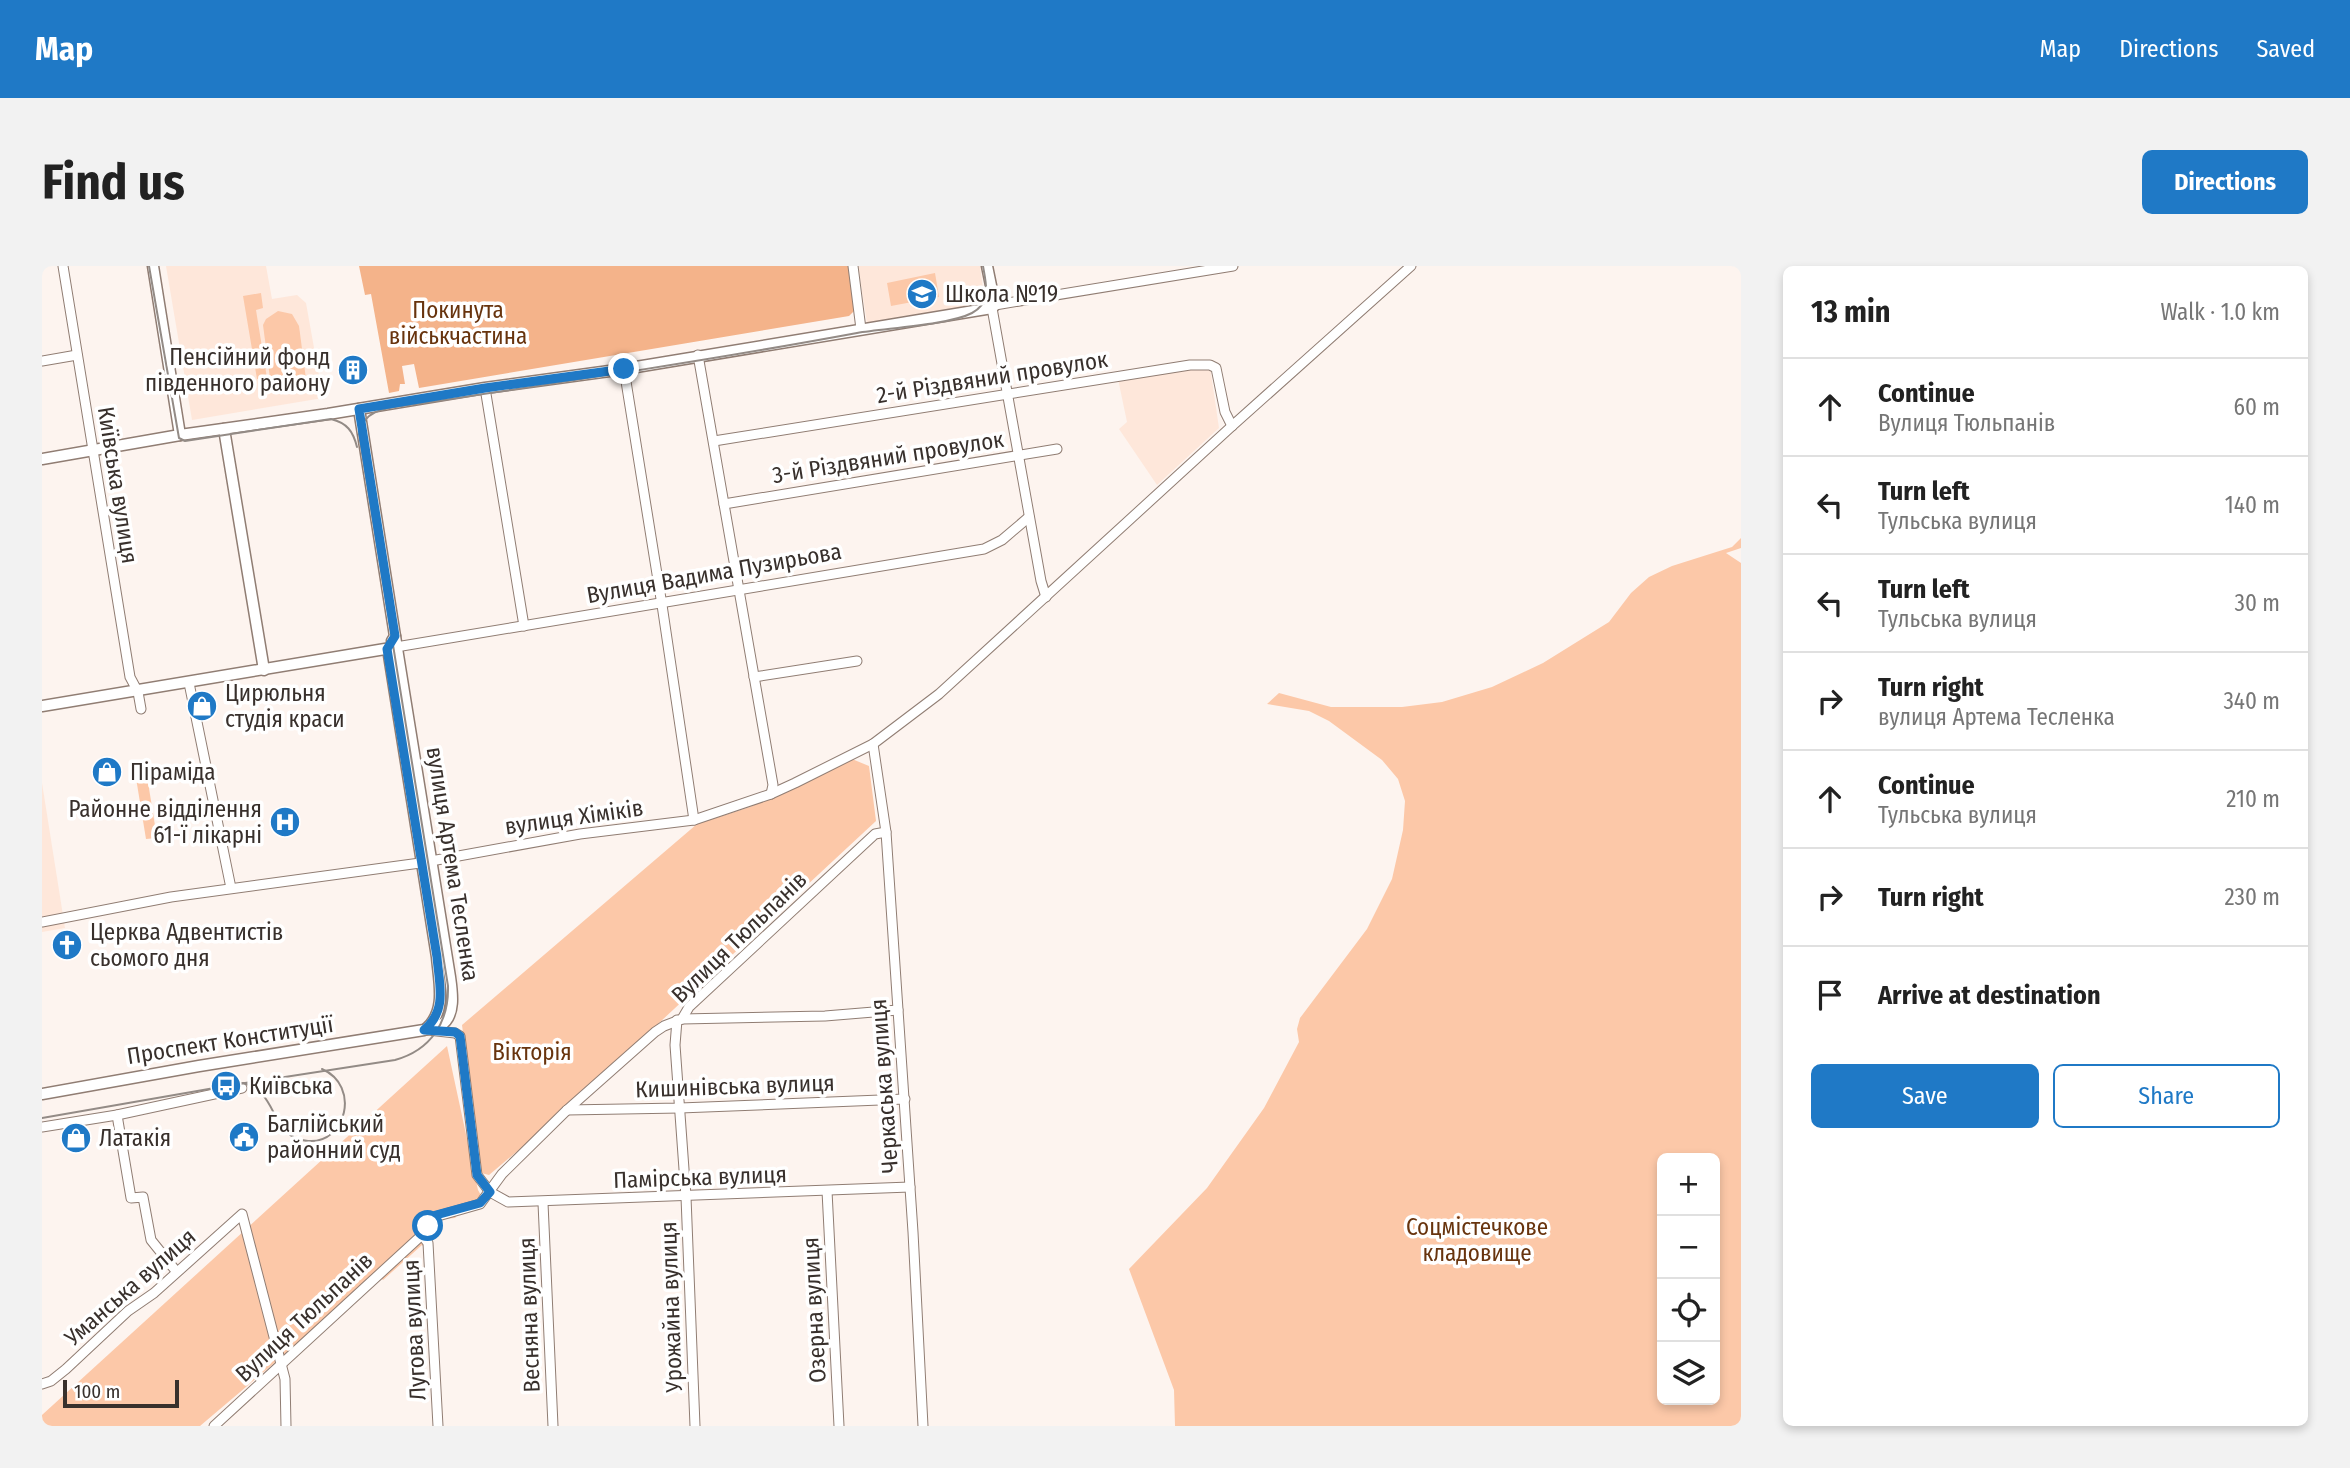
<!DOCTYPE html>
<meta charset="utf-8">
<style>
body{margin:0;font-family:"Fira Sans Condensed",sans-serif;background:#f2f2f2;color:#222}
.controls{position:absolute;right:21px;bottom:21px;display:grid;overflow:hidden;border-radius:10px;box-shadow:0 4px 10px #0003}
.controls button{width:63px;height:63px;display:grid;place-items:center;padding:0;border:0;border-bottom:2px solid #e0e0e0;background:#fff;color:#222;font:35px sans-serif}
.scale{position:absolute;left:21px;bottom:18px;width:116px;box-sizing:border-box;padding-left:7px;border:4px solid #38302c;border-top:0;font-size:19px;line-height:24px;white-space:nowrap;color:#38302c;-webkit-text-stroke:5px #fff;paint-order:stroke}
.stop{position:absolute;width:21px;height:21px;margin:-16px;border:5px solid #1f79c6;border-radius:50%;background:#fff}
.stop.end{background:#1f79c6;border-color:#fff;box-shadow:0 2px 7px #0008}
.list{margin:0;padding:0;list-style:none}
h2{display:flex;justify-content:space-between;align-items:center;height:91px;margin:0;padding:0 28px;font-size:30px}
h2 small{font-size:23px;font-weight:400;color:#767676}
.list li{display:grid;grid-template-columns:46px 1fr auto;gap:21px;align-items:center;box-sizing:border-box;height:98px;padding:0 28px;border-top:2px solid #e0e0e0}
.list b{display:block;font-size:26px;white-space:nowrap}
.list p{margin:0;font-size:23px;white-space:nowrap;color:#767676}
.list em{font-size:23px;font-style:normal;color:#767676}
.actions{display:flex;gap:14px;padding:21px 28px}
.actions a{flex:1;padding:16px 0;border:2px solid #1f79c6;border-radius:10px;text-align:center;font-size:24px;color:#1f79c6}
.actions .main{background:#1f79c6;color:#fff}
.icon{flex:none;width:38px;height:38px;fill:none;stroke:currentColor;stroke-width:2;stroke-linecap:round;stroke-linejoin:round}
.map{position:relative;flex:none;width:1699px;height:1160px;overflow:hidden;border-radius:10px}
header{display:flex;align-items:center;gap:42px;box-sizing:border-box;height:98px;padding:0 35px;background:#1f79c6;color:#fff}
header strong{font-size:33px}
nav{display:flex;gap:38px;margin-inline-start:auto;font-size:24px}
.intro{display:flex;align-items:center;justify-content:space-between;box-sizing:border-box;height:168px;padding:0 42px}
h1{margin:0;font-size:49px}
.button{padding:18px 32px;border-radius:10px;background:#1f79c6;color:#fff;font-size:24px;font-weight:700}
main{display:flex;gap:42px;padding:0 42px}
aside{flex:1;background:#fff;border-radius:10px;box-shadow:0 4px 10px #0003}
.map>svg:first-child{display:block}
</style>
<header>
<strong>Map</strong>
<nav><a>Map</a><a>Directions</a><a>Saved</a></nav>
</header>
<div class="intro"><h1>Find us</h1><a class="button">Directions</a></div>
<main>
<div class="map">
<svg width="1699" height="1160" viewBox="0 0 1699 1160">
<rect width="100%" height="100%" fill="#fdf4ef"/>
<g fill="#fee7da">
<polygon points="124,0 224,0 230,33 255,29 264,37 281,132 150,154"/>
<polygon points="816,0 938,0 941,22 939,35 930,40 825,57"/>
<polygon points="1168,101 1177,162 1115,219 1077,163 1085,156 1076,113"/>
<polygon points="0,517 23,662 0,666"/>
</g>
<g fill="#fcc8a8" fill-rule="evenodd">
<polygon points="893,7 897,31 849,40 845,17"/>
<polygon points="219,27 221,42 214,44 225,112 215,113 201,30"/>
<polygon points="236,45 250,48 257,60 264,113 261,120 249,127 235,124 228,112 221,59 224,53"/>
<path d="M1699,272v10l-15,5 15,10v863h-566l-1,-36 -45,-121 78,-81 57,-80 35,-66 -2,-13 3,-11 67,-89 25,-50 11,-49 2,-29 -7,-22 -16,-19 -53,-39 -20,-10 -42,-7 12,-11 52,14h71l40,-5 50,-15 51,-24 66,-41 22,-29 18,-16 23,-11 60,-19zM1620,892h53v242h-53z"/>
<polygon points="810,493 827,500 834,555 516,851 447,909 439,907 420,759 655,558 708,541"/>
<polygon points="105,510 115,572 104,573 94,512"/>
<path d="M405,780l31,144 4,7c-8,12 -23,7 -32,17l11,-3 -6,7 -12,1 -9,8v7h-2l-1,-5 -13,12h5l4,6 1,33h-2l-2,-32 -2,-3 -39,35 -3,-3 37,-35 -217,184h-158v-11z"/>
</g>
<polygon fill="#f4b38a" points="317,0 807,0 813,44 807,50 377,122 372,98 360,100 363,118 358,118 357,125 347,127 329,28 323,29"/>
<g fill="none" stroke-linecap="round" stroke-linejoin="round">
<g stroke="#907d73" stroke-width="11">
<g id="minor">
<polyline points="21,0 88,411 96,426 99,443"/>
<polyline points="811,0 819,63"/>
<polyline points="953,39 1191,0"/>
<polyline points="950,42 999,315 1004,331"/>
<polyline points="656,89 731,519 729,528"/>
<polyline points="0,95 35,89"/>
<polyline points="582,103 620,339 652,554"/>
<polyline points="443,122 482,360"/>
<polyline points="672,175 1148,99 1168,99 1174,102 1183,146 1190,160"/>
<polyline points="682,238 1015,183"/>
<polyline points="354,381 942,283 960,274 987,251"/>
<polyline points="712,411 815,395"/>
<polyline points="147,417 189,622"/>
<polyline points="831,478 844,566 871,966 881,1160"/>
<polyline points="0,656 129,631 378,597 538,568 652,554 729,528 753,517 831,478 897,428 1190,160 1369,0"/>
<polyline points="640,753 783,750 856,744"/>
<polyline points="635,754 633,779 644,931 653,1160"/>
<polyline points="386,764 413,767 418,770 435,909 448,926 466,936 868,921"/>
<polyline points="525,844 638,842 863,833"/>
<polyline points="75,849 89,932 101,931 109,974 134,1005"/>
<polyline points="0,861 75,849 200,822"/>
<polyline points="785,925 797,1160"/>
<polyline points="501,937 511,1160"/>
<polyline points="380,969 386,977 396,1160"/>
<polyline points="0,1118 9,1115 24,1103 86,1045 112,1027 200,948 243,1113 244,1160"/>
<polyline points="172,1160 380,969 389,952 438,938 460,908 525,844 613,766 622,760 640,753 647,741 833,568 844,566"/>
</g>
</g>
<g stroke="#907d73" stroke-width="13">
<g id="tertiary">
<polyline points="111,0 138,169"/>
<polyline points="317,143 353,370 350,375"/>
<polyline points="182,163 222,404"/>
<polyline points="0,193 138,169 286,148 443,122 582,103 950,42 953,39 945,0"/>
<path d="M346,383l49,308c2,25 10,54 -11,72"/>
<polyline points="0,440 349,382"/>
<path d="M0,828l157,-28 225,-36c5,-2 13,-3 17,-5 15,-9 11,-34 9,-48l-55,-341"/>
</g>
</g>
<use href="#minor" stroke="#fff" stroke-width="9"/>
<use href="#tertiary" stroke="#fff" stroke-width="10"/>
<g stroke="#938b86" stroke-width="2">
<path d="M107,0l30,172 6,3 146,-22c16,4 22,12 26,28"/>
<path d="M201,817c37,9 25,54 65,58 38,3 53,-55 14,-72"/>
<path d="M0,852l184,-32 169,-26c36,-10 54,-38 53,-74l-89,-552c5,-28 34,-26 57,-30 148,-22 295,-44 441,-71 30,-5 92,-8 115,-20 20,-11 14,-29 11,-47"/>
</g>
</g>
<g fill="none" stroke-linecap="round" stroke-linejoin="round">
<path stroke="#1f79c6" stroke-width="9" d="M386,960l3,-7 5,-4 44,-12 10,-11 -13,-17 -17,-139 -5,-4 -31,-2c24,-20 15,-46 13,-73l-50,-308 8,-13 -36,-227 126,-21 139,-19"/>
</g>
<defs>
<g id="school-disc" transform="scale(1.575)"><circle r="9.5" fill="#1f79c6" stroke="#fff"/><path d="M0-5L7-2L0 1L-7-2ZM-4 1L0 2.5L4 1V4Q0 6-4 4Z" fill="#fff"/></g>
<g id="building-disc" transform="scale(1.575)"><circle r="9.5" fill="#1f79c6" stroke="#fff"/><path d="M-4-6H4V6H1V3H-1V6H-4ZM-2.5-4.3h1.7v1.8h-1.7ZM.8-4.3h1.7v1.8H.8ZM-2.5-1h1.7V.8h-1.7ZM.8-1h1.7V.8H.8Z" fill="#fff"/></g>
<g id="shop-disc" transform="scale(1.575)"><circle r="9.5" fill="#1f79c6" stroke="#fff"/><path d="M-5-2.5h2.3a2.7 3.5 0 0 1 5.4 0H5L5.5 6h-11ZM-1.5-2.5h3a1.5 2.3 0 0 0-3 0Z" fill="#fff"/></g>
<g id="hospital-disc" transform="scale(1.575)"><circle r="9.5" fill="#1f79c6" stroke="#fff"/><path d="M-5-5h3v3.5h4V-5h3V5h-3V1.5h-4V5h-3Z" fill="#fff"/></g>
<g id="church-disc" transform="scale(1.575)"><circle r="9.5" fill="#1f79c6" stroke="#fff"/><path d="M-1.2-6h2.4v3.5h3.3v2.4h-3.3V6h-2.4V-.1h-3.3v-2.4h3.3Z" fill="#fff"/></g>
<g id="bus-disc" transform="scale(1.575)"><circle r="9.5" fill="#1f79c6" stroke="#fff"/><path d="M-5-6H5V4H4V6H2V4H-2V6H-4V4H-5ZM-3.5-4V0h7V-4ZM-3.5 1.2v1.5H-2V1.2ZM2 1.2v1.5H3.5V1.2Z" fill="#fff"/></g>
<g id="civic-disc" transform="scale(1.575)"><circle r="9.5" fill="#1f79c6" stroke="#fff"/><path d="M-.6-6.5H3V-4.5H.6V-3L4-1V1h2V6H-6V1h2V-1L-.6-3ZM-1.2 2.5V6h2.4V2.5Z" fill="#fff"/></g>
</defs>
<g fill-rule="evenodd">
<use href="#school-disc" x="880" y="28"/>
<use href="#building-disc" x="311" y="104"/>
<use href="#shop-disc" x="160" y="440"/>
<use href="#shop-disc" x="65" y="506"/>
<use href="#hospital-disc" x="243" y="556"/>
<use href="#church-disc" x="25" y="679"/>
<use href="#bus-disc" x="184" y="820"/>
<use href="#civic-disc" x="202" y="871"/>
<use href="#shop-disc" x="34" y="872"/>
</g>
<g text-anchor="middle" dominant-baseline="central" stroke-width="7" stroke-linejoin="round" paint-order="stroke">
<g font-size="23" fill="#38302c" stroke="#fff" text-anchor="start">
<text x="903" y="28">Школа №19</text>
<text x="288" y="91" text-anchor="end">Пенсійний фонд<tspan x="288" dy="26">південного району</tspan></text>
<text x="183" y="427">Цирюльня<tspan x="183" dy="26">студія краси</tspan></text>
<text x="88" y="506">Піраміда</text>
<text x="220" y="543" text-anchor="end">Районне відділення<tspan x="220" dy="26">61-ї лікарні</tspan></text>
<text x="48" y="666">Церква Адвентистів<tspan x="48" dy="26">сьомого дня</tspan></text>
<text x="207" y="820">Київська</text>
<text x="225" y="858">Баглійський<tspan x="225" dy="26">районний суд</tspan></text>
<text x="57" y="872">Латакія</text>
</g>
<g font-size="23" fill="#68340e" stroke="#fff">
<text x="416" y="44">Покинута<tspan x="416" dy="26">військчастина</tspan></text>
<text x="490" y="786">Вікторія</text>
<text x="1435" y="961">Соцмістечкове<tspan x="1435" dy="26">кладовище</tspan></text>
</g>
<g font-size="23" fill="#38302c" stroke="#fff">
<text transform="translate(950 111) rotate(-9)">2-й Різдвяний провулок</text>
<text transform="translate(846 191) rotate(-9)">3-й Різдвяний провулок</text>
<text transform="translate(76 219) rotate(81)">Київська вулиця</text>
<text transform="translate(672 307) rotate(-10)">Вулиця Вадима Пузирьова</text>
<text transform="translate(532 551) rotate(-8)">вулиця Хіміків</text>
<text transform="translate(411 598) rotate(81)">вулиця Артема Тесленка</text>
<text transform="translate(697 671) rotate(-44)">Вулиця Тюльпанів</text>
<text transform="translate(188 774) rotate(-9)">Проспект Конституції</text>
<text transform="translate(693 820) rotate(-2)">Кишинівська вулиця</text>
<text transform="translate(842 820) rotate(-94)">Черкаська вулиця</text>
<text transform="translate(658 911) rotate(-2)">Памірська вулиця</text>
<text transform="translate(88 1021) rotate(-41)">Уманська вулиця</text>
<text transform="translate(629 1041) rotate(-92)">Урожайна вулиця</text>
<text transform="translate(772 1044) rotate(-93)">Озерна вулиця</text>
<text transform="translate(487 1049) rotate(-92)">Весняна вулиця</text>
<text transform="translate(262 1051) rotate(-43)">Вулиця Тюльпанів</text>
<text transform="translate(372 1064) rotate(-93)">Лугова вулиця</text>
</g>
</g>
</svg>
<div class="controls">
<button>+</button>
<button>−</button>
<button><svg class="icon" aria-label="locate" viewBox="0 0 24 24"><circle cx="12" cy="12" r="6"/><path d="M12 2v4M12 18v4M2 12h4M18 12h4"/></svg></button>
<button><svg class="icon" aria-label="layers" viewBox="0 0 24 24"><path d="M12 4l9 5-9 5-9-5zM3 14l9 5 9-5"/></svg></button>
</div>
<div class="scale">100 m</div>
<div class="stop" style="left:386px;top:960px"></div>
<div class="stop end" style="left:582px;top:103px"></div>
</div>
<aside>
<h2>13 min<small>Walk · 1.0 km</small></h2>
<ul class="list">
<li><svg class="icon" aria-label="ahead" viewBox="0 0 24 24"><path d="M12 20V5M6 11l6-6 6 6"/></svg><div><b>Continue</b><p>Вулиця Тюльпанів</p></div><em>60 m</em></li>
<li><svg class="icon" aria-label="left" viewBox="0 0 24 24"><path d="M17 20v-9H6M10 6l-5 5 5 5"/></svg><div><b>Turn left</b><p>Тульська вулиця</p></div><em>140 m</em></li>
<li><svg class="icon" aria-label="left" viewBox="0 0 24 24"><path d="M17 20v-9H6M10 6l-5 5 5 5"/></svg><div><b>Turn left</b><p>Тульська вулиця</p></div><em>30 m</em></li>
<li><svg class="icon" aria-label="right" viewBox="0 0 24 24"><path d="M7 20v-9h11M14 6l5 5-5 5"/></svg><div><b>Turn right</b><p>вулиця Артема Тесленка</p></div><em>340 m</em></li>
<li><svg class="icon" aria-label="ahead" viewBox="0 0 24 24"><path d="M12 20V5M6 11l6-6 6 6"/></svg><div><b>Continue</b><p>Тульська вулиця</p></div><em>210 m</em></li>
<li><svg class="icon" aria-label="right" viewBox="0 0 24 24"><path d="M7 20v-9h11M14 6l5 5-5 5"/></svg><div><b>Turn right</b></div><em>230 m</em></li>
<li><svg class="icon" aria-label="arrive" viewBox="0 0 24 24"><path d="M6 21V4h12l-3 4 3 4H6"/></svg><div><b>Arrive at destination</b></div></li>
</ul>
<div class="actions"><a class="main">Save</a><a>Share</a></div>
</aside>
</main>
